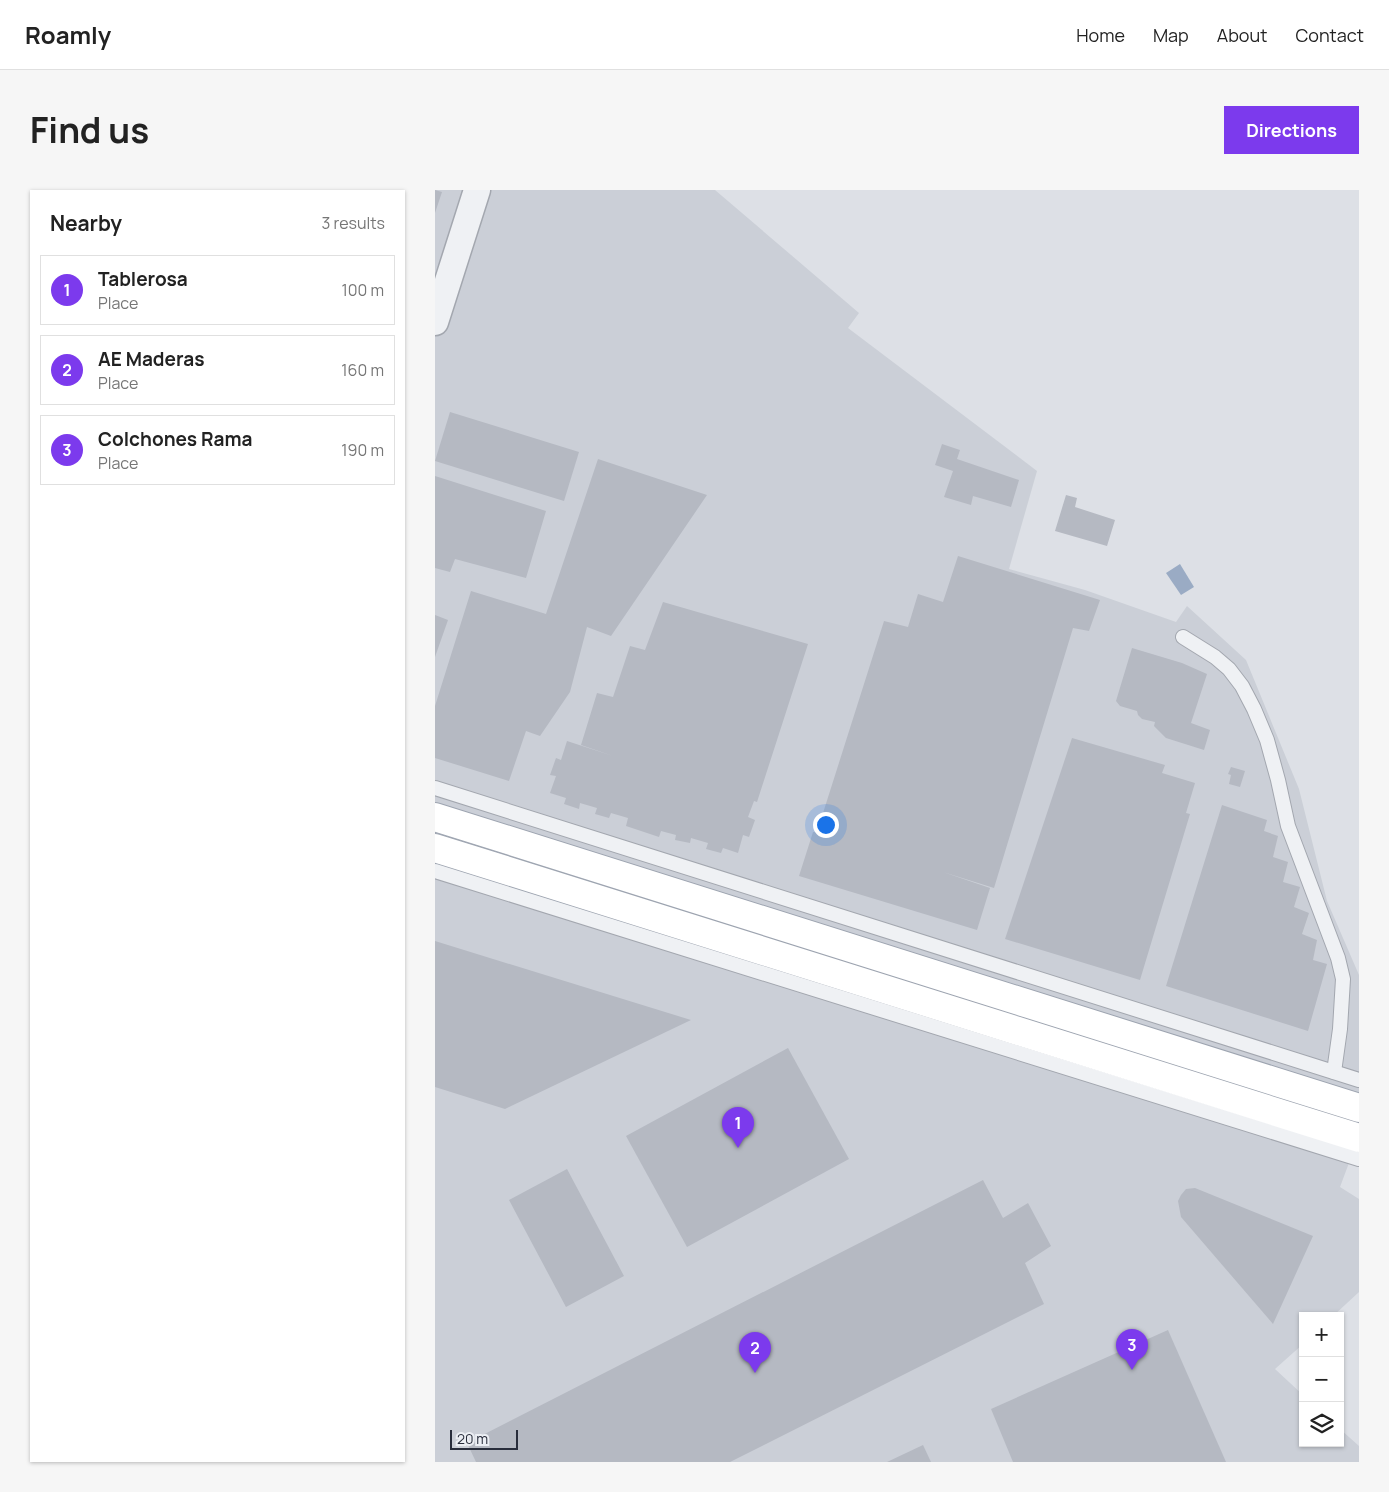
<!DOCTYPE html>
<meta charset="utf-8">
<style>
body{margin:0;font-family:Manrope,sans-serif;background:#f6f6f6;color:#222}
.controls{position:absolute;right:15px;bottom:15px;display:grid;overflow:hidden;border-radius:0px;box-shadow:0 1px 4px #0004}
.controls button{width:45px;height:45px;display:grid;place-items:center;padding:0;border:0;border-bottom:1px solid #e0e0e0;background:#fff;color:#222;font:25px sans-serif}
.scale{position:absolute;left:15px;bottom:12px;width:68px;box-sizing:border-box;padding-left:5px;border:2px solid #282d3b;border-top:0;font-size:14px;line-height:18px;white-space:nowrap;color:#282d3b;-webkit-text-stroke:4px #eceff4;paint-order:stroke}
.you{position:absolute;left:390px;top:634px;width:18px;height:18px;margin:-12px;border:4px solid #fff;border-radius:50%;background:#1a73e8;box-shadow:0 0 0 8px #1a73e833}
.badge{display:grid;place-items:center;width:32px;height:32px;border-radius:50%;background:#7c3aed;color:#fff;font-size:16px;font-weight:700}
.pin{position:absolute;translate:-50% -41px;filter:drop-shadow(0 1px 2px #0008)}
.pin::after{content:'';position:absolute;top:26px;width:18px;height:15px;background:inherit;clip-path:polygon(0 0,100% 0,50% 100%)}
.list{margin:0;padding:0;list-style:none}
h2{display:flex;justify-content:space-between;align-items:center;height:65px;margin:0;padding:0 20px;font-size:21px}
h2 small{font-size:16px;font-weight:400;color:#767676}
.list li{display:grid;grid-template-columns:32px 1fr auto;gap:15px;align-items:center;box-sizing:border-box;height:70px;margin:0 10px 10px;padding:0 10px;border:1px solid #e0e0e0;border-radius:0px}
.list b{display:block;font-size:19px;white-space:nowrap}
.list p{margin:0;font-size:16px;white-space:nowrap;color:#767676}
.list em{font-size:16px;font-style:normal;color:#767676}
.icon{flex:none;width:28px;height:28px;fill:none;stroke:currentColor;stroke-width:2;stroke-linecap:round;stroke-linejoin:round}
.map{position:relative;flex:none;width:924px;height:1272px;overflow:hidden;border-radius:0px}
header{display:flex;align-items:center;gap:30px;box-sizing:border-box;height:70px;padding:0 25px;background:#fff;border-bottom:1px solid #e0e0e0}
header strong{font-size:24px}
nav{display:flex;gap:28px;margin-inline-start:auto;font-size:18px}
.intro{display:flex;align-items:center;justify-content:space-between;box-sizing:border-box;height:120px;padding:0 30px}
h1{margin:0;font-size:35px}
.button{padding:12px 22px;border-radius:0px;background:#7c3aed;color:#fff;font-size:18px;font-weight:700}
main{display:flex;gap:30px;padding:0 30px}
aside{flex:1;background:#fff;border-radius:0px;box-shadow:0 1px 4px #0004}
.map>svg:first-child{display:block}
</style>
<header>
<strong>Roamly</strong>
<nav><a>Home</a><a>Map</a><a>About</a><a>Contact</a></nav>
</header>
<div class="intro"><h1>Find us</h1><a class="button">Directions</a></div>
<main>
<aside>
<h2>Nearby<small>3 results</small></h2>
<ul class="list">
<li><span class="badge">1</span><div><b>Tablerosa</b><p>Place</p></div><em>100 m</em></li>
<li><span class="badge">2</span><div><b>AE Maderas</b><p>Place</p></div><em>160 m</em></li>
<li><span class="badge">3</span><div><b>Colchones Rama</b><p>Place</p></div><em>190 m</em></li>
</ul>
</aside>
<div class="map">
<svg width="924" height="1272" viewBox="0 0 924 1272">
<rect width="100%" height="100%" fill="#dde0e6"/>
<polygon fill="#cbcfd7" points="0,0 280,0 424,123 413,138 602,281 574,379 650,400 741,432 752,416 811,470 864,599 892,711 924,785 924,946 905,997 924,1009 924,1102 898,1126 868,1126 868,1154 840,1179 868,1205 868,1253 905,1253 905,1239 924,1256 924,1272 0,1272"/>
<polygon fill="#9aabc4" points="745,374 759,397 746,405 731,383"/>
<g fill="#b5b9c2">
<polygon points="0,0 7,2 0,23"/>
<polygon points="15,222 144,262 129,311 0,271"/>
<polygon points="507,254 525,260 522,269 584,290 576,317 538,306 536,315 509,307 518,281 500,275"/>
<polygon points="163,269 272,305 176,446 152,437 135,502 105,546 91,541 74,591 0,568 0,516 36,401 111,424"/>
<polygon points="0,286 111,321 91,388 20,369 15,382 0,378"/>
<polygon points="631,305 642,308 640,317 680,330 672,356 620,341"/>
<polygon points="523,366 665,410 654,441 638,438 559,698 508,682 555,698 542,740 364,686 378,642 382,642 449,431 473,437 483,404 508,412"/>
<polygon points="228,412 373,454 322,612 319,611 313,627 320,630 314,647 308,645 303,663 288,658 286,663 271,659 273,653 256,648 255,653 240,650 241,645 226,641 224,647 191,636 193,628 176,623 174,628 160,624 162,618 145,613 144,619 129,614 131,608 115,603 121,586 115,585 121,568 126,570 132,551 178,566 146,555 162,503 178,507 195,456 210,460"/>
<polygon points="0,425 13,430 0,467"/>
<polygon points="697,458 747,473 772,484 756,533 775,540 769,560 731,548 719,536 720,532 707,529 703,525 702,521 685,516 681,511"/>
<polygon points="637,548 730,575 727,583 760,593 751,623 755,624 705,790 570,749"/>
<polygon points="796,577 810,581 805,597 794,594 796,585 793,584"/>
<polygon points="787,615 832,630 829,641 843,646 838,667 853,672 848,692 865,697 859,717 874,723 867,744 882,750 878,770 892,774 873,841 731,796"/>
<polygon points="0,751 256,830 70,919 0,897"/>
<polygon points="353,858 414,969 252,1057 191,946"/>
<polygon points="132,979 189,1086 131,1117 74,1010"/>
<polygon points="548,990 568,1028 593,1013 616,1056 590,1073 609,1114 295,1272 41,1272 32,1253"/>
<polygon points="760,998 878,1046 838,1134 746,1027 743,1011 746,1005 751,999"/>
<polygon points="733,1140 791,1272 578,1272 556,1219"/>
<polygon points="488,1255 496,1272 452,1272"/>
</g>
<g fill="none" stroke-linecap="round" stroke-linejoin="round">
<g stroke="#a3a7af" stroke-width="16">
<g id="lane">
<polyline points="748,447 780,467 794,479 807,496 819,519 832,550 843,590 853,636 903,768 908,789 905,839 899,882"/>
<polyline points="0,598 924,890"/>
<polyline points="0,681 924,969"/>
</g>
</g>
<g stroke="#a3a7af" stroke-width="29">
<polyline id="street" points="0,132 42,0"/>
</g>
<g stroke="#9da4b0" stroke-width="30">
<g id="primary">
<polyline points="0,627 924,918"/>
<polyline points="0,658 924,948"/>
</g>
</g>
<use href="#lane" stroke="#eff1f4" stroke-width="14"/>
<use href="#street" stroke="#eff1f4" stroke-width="26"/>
<use href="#primary" stroke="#fff" stroke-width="28"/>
</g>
</svg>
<div class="controls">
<button>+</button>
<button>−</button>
<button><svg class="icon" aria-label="layers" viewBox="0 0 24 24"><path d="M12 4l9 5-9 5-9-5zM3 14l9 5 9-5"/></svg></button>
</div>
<div class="scale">20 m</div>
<div class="you"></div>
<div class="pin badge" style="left:303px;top:958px">1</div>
<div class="pin badge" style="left:320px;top:1183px">2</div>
<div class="pin badge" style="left:697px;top:1180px">3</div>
</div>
</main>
